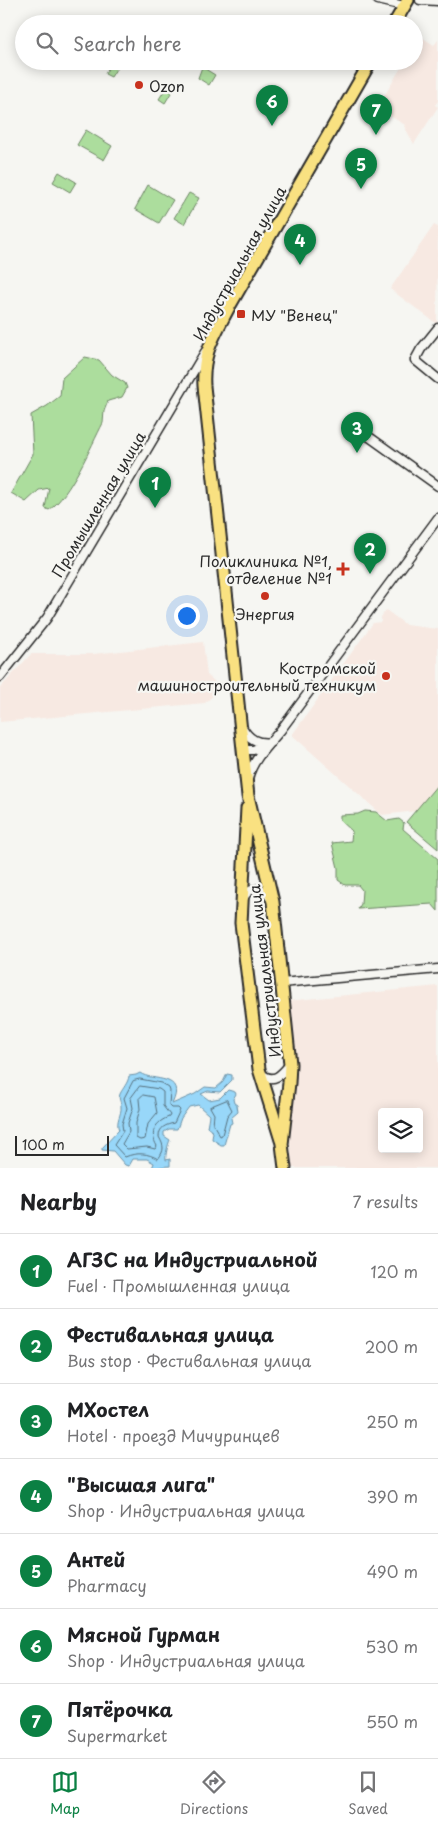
<!DOCTYPE html>
<meta charset="utf-8">
<style>
body{margin:0;font-family:"Playpen Sans",sans-serif;background:#f2f2f2;color:#202124}
.controls{position:absolute;right:15px;bottom:15px;display:grid;overflow:hidden;border-radius:5px;box-shadow:0 2px 12px #0003}
.controls button{width:45px;height:45px;display:grid;place-items:center;padding:0;border:0;border-bottom:1px solid #e0e0e0;background:#fff;color:#202124;font:25px sans-serif}
.scale{position:absolute;left:15px;bottom:12px;width:94px;box-sizing:border-box;padding-left:5px;border:2px solid #2b2b2b;border-top:0;font-size:14px;line-height:18px;white-space:nowrap;color:#2b2b2b;-webkit-text-stroke:4px #f6f6f2;paint-order:stroke}
.you{position:absolute;left:186px;top:615px;width:18px;height:18px;margin:-12px;border:4px solid #fff;border-radius:50%;background:#1a73e8;box-shadow:0 0 0 8px #1a73e833}
.badge{display:grid;place-items:center;width:32px;height:32px;border-radius:50%;background:#0b8043;color:#fff;font-size:16px;font-weight:700}
.pin{position:absolute;translate:-50% -41px;filter:drop-shadow(0 1px 2px #0008)}
.pin::after{content:'';position:absolute;top:26px;width:18px;height:15px;background:inherit;clip-path:polygon(0 0,100% 0,50% 100%)}
.list{margin:0;padding:0;list-style:none}
h2{display:flex;justify-content:space-between;align-items:center;height:65px;margin:0;padding:0 20px;font-size:21px}
h2 small{font-size:16px;font-weight:400;color:#757577}
.list li{display:grid;grid-template-columns:32px 1fr auto;gap:15px;align-items:center;box-sizing:border-box;height:75px;padding:0 20px;border-top:1px solid #e0e0e0}
.list b{display:block;font-size:19px;white-space:nowrap}
.list p{margin:0;font-size:16px;white-space:nowrap;color:#757577}
.list em{font-size:16px;font-style:normal;color:#757577}
.icon{flex:none;width:28px;height:28px;fill:none;stroke:currentColor;stroke-width:2;stroke-linecap:round;stroke-linejoin:round}
.map{position:relative;flex:none;width:438px;height:1168px;overflow:hidden}
.search{position:absolute;background:#fff;box-shadow:0 2px 12px #0003;left:15px;right:15px;top:15px;height:55px;display:flex;align-items:center;gap:12px;box-sizing:border-box;padding:0 18px;border-radius:28px;color:#757577;font-size:19px}
.sheet{height:590px;background:#fff}
nav{display:flex;justify-content:space-around;align-items:center;box-sizing:border-box;height:70px;border-top:1px solid #e0e0e0;background:#fff;font-size:14px;color:#757577}
nav a{display:grid;justify-items:center;gap:2px}
nav .on{color:#0b8043}
.map>svg:first-child{display:block}
</style>
<div class="map">
<svg width="438" height="1168" viewBox="0 0 438 1168">
<rect width="100%" height="100%" fill="#f6f6f2"/>
<filter id="ink" filterUnits="userSpaceOnUse"><feTurbulence type="fractalNoise" baseFrequency=".02" numOctaves="2"/><feDisplacementMap in="SourceGraphic" scale="10" xChannelSelector="R" yChannelSelector="G"/><feConvolveMatrix kernelMatrix="1 2 1 2 8 2 1 2 1" color-interpolation-filters="sRGB"/></filter>
<g filter="url(#ink)">
<g fill="#f7e9e2" fill-rule="evenodd">
<polygon points="420,36 434,45 438,40 438,101 435,105 438,107 414,144 404,126 405,125 377,108 405,61 414,61 414,45"/>
<polygon points="434,225 438,227 437,324 390,289"/>
<polygon points="386,610 406,625 438,629 438,784 416,811 382,815 292,735 373,623 381,622 381,617"/>
<polygon points="203,642 207,675 214,681 215,694 205,703 0,722 0,688 31,654 93,654"/>
<path d="M438,986v182h-146l-3,-38 -2,-129zM382,1112h37v37h-37z"/>
</g>
<g fill="#acdd9d" stroke="#6c8464">
<polygon points="112,61 121,61 111,77 105,74"/>
<polygon points="202,67 215,75 209,85 198,78"/>
<polygon points="168,85 174,88 165,103 159,99"/>
<polygon points="86,130 112,146 104,160 77,145"/>
<polygon points="59,172 76,182 70,192 53,182"/>
<polygon points="148,185 173,200 159,223 135,209"/>
<polygon points="189,193 199,198 184,224 174,218"/>
<path d="M85,357l14,3 13,15 13,8 2,5 -5,9 -14,4 -4,10 -1,12c-12,23 -33,73 -54,87l-4,-2 4,-20 -10,2 -13,12 -15,-9 22,-39 -2,-39 16,-9 13,-10 2,-18z"/>
<polygon points="438,784 438,849 406,822"/>
<polygon points="365,811 376,812 387,821 399,819 404,823 403,829 438,859 438,911 432,904 358,909 361,904 362,890 358,885 345,885 338,880 338,868 332,843 351,841 352,831 340,820 340,815 358,814"/>
</g>
<path fill="#98d7f9" stroke="#6c92a7" d="M140,1073c12,9 47,0 32,31l23,-10 10,-7 11,1 7,-6 4,-8 5,1v5l-12,12 -12,-1 -7,3 8,6 11,-2 8,-8 7,2 1,2 -3,5 1,4 3,2 1,7 -7,6 1,5 -2,1 -6,21h-3l-9,-6 1,-7 -6,-5 2,-12 -11,-10 -9,2 -8,11 -4,11h-8l-5,3v4l6,4c-2,4 -5,16 -4,20l4,-1v7c-7,0 -11,2 -18,2l2,-5 -7,-4h-14l-4,7 -4,-1 -12,-14 -11,-1v-2l17,-18c-4,-9 3,-15 2,-24 0,-5 -3,-6 -1,-12 3,-6 8,-11 9,-18l7,-1z"/>
<g fill="none" stroke-linecap="round" stroke-linejoin="round">
<g stroke="#57707d" stroke-width="1">
<path d="M140,1079l21,4 8,5 1,3 -1,14 3,3h6l2,2 -6,13c-8,2 -15,4 -15,14 5,9 6,13 -1,22 -10,-6 -21,-7 -33,-2l-11,-12 9,-14 -1,-7 5,-16 -3,-10 9,-17z"/>
<path d="M140,1086l19,3 4,3v14l7,9 -1,2c-14,5 -20,16 -12,29l-2,3 -8,-2 -20,2 -5,-5 7,-12 -1,-9 5,-15 -2,-10z"/>
<polygon points="143,1095 154,1097 157,1113 148,1124 145,1139 140,1140 136,1138 136,1123 140,1109 139,1099"/>
<polygon points="227,1100 232,1110 227,1116 222,1135 220,1136 213,1124 214,1114 210,1107"/>
</g>
<g stroke="#2b2b2b" stroke-width="11">
<g id="minor">
<polyline points="378,0 404,6"/>
<polyline points="420,0 438,1"/>
<polyline points="438,328 421,349 415,360 438,379"/>
<polyline points="368,436 438,486"/>
<polyline points="0,677 47,618 205,352"/>
<path d="M242,727c7,12 15,17 29,15"/>
<polyline points="243,750 253,750 266,745"/>
<path d="M248,779c4,-19 20,-34 32,-48l158,-213"/>
<path d="M243,899c6,-13 20,-13 27,-1"/>
<polyline points="281,983 438,969"/>
<path d="M261,1073c12,12 21,1 29,-9"/>
</g>
</g>
<g stroke="#2b2b2b" stroke-width="15">
<g id="highway">
<polyline points="394,24 408,0"/>
<polyline points="247,808 241,923 259,1069 281,1140"/>
<path d="M285,1168l-3,-24 7,-61 1,-19 -17,-162 -25,-106 -44,-410c-2,-33 10,-50 25,-79l142,-246"/>
</g>
</g>
<use href="#minor" stroke="#f6f6f2" stroke-width="8"/>
<use href="#highway" stroke="#f9e181" stroke-width="11"/>
</g>
</g>
<g fill="#c8321e" stroke="#f6f6f2" stroke-width="2">
<circle cx="139" cy="85" r="5"/>
<rect x="236" y="309" width="10" height="10" rx="2.5"/>
<path d="M340.5 561.5h5v5h5v5h-5v5h-5v-5h-5v-5h5z"/>
<circle cx="265" cy="596" r="5"/>
<circle cx="386" cy="676" r="5"/>
</g>
<g text-anchor="middle" dominant-baseline="central" stroke-width="4.5" stroke-linejoin="round" paint-order="stroke">
<g font-size="15" fill="#2b2b2b" stroke="#f6f6f2" text-anchor="start">
<text x="149" y="85">Ozon</text>
<text x="251" y="314">МУ "Венец"</text>
<text x="332" y="560" text-anchor="end">Поликлиника №1,<tspan x="332" dy="17">отделение №1</tspan></text>
<text x="265" y="613" text-anchor="middle">Энергия</text>
<text x="376" y="667" text-anchor="end">Костромской<tspan x="376" dy="17">машиностроительный техникум</tspan></text>
</g>
<g font-size="15" fill="#2b2b2b" stroke="#f6f6f2">
<text transform="translate(239 263) rotate(-61)">Индустриальная улица</text>
<text transform="translate(98 504) rotate(-59)">Промышленная улица</text>
<text transform="translate(264 971) rotate(-97)">Индустриальная улица</text>
</g>
</g>
</svg>
<div class="controls">
<button><svg class="icon" aria-label="layers" viewBox="0 0 24 24"><path d="M12 4l9 5-9 5-9-5zM3 14l9 5 9-5"/></svg></button>
</div>
<div class="scale">100 m</div>
<div class="you"></div>
<div class="pin badge" style="left:155px;top:508px">1</div>
<div class="pin badge" style="left:370px;top:574px">2</div>
<div class="pin badge" style="left:357px;top:453px">3</div>
<div class="pin badge" style="left:300px;top:265px">4</div>
<div class="pin badge" style="left:361px;top:189px">5</div>
<div class="pin badge" style="left:272px;top:126px">6</div>
<div class="pin badge" style="left:376px;top:135px">7</div>
<div class="search"><svg class="icon" aria-label="search" viewBox="0 0 24 24"><circle cx="10" cy="10" r="6"/><path d="M15 15l6 6"/></svg>Search here</div>
</div>
<section class="sheet">
<h2>Nearby<small>7 results</small></h2>
<ul class="list">
<li><span class="badge">1</span><div><b>АГЗС на Индустриальной</b><p>Fuel · Промышленная улица</p></div><em>120 m</em></li>
<li><span class="badge">2</span><div><b>Фестивальная улица</b><p>Bus stop · Фестивальная улица</p></div><em>200 m</em></li>
<li><span class="badge">3</span><div><b>МХостел</b><p>Hotel · проезд Мичуринцев</p></div><em>250 m</em></li>
<li><span class="badge">4</span><div><b>&quot;Высшая лига&quot;</b><p>Shop · Индустриальная улица</p></div><em>390 m</em></li>
<li><span class="badge">5</span><div><b>Антей</b><p>Pharmacy</p></div><em>490 m</em></li>
<li><span class="badge">6</span><div><b>Мясной Гурман</b><p>Shop · Индустриальная улица</p></div><em>530 m</em></li>
<li><span class="badge">7</span><div><b>Пятёрочка</b><p>Supermarket</p></div><em>550 m</em></li>
</ul>
</section>
<nav>
<a class="on"><svg class="icon" aria-label="map" viewBox="0 0 24 24"><path d="M3 6l6-2 6 2 6-2v14l-6 2-6-2-6 2zM9 4v14M15 6v14"/></svg>Map</a>
<a><svg class="icon" aria-label="directions" viewBox="0 0 24 24"><path d="M12 3l9 9-9 9-9-9zM9 14v-3h6M13 9l2 2-2 2"/></svg>Directions</a>
<a><svg class="icon" aria-label="saved" viewBox="0 0 24 24"><path d="M7 4h10v16l-5-4-5 4z"/></svg>Saved</a>
</nav>
